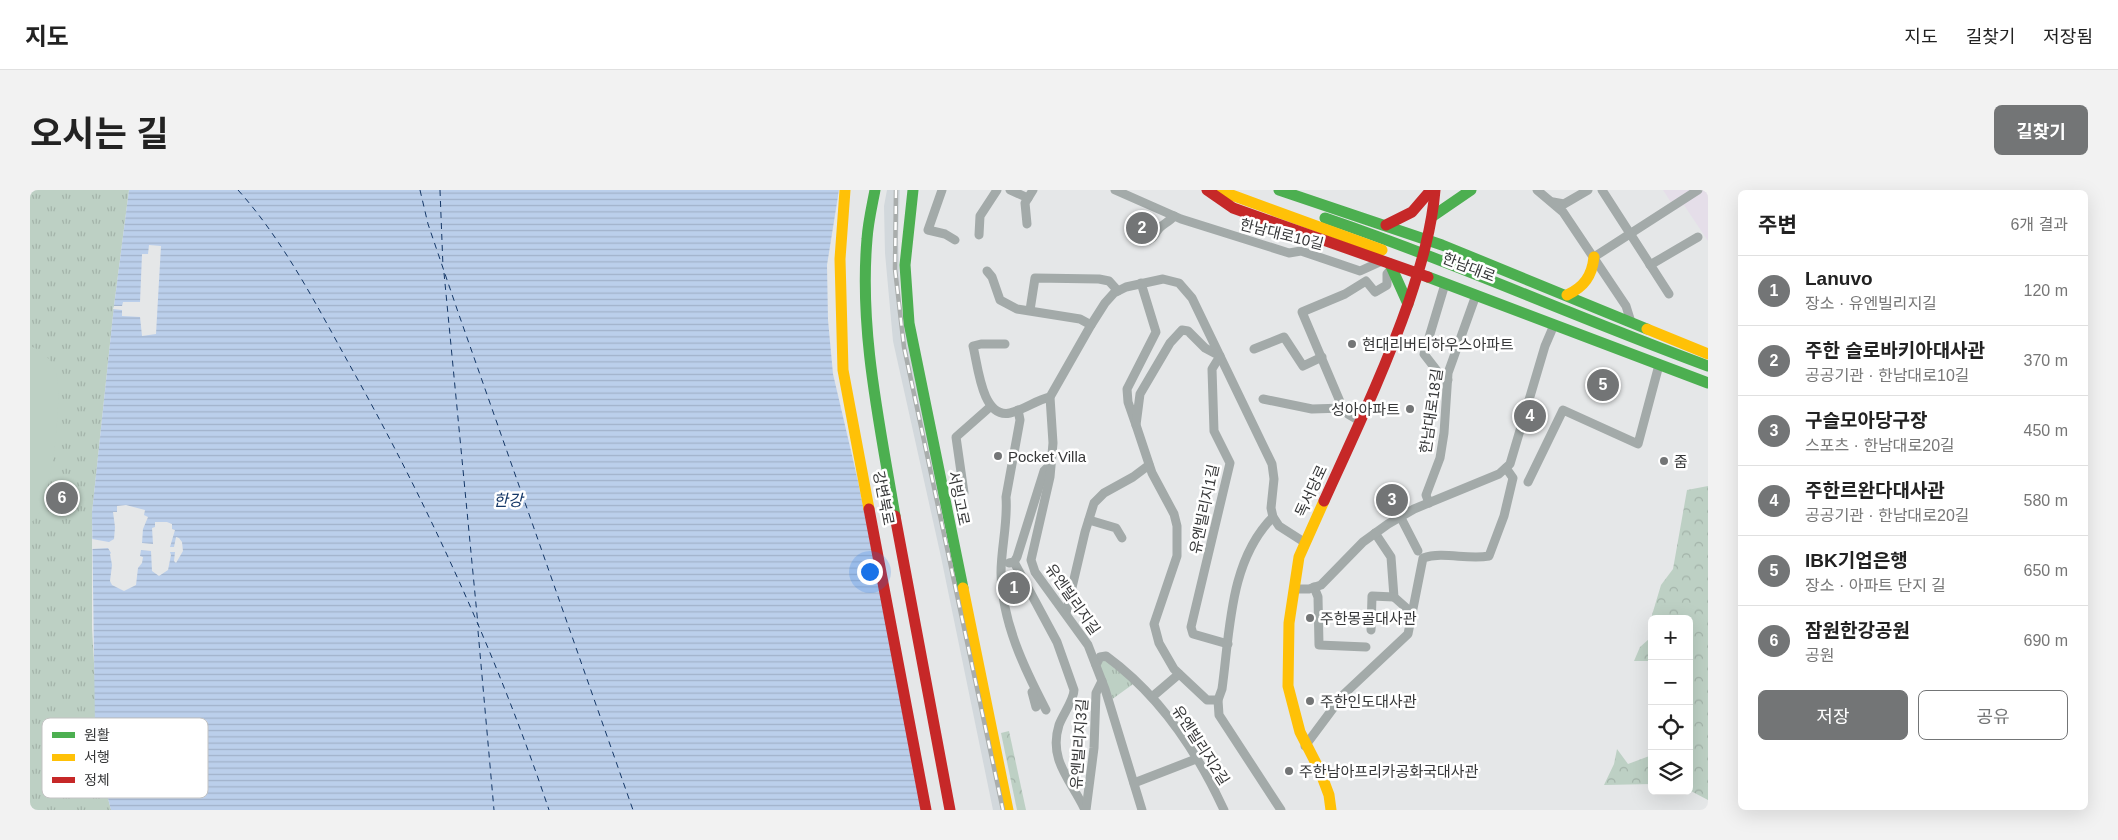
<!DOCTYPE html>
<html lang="ko">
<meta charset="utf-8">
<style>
body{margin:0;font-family:Helvetica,"Noto Sans KR",sans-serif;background:#f2f2f2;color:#222}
.controls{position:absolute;right:15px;bottom:15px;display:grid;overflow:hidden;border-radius:8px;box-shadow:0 5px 20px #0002}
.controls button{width:45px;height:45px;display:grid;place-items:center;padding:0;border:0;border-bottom:1px solid #e0e0e0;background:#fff;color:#222;font:25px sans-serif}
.you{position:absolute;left:839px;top:381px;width:18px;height:18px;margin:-12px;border:4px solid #fff;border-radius:50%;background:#1a73e8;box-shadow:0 0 0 8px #1a73e833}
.badge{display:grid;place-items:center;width:32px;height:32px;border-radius:50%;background:#737576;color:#fff;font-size:16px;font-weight:700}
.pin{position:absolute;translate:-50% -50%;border:2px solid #fff;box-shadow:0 1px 5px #0006}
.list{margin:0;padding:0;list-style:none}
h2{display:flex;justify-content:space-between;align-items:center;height:65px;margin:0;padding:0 20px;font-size:21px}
h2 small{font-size:16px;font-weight:400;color:#767676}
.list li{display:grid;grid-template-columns:32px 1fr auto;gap:15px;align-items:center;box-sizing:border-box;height:70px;padding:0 20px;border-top:1px solid #e0e0e0}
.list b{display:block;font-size:19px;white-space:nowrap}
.list p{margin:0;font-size:16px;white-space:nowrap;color:#767676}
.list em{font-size:16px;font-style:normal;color:#767676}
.actions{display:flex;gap:10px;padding:15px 20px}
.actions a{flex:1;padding:11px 0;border:1px solid #737576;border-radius:8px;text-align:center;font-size:18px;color:#737576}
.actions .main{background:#737576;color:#fff}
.icon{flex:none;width:28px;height:28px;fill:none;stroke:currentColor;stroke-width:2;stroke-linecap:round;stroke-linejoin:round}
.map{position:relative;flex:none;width:1678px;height:620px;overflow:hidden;border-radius:8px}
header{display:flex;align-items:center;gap:30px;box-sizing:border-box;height:70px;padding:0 25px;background:#fff;border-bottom:1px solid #e0e0e0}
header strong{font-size:24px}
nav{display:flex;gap:28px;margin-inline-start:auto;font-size:18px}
.intro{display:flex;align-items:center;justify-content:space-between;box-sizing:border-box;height:120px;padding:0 30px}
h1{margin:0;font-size:35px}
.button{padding:12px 22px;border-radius:8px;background:#737576;color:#fff;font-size:18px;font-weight:700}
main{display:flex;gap:30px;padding:0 30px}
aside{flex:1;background:#fff;border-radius:8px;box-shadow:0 5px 20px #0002}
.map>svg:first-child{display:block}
</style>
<header>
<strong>지도</strong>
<nav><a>지도</a><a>길찾기</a><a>저장됨</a></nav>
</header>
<div class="intro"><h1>오시는 길</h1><a class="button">길찾기</a></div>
<main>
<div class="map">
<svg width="1678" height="620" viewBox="0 0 1678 620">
<defs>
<pattern id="grass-tufts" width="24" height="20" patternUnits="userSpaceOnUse" patternTransform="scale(1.25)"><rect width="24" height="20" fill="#bdd0c4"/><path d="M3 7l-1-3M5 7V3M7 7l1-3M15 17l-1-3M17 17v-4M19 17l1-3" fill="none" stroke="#a3b3a9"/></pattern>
<pattern id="forest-crowns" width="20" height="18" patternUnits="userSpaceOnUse" patternTransform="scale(1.25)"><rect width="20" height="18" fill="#bdd0c4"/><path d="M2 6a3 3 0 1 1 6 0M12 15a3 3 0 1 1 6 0" fill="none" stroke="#a3b3a9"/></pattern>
<pattern id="water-rules" width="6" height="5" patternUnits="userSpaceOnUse" patternTransform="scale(1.25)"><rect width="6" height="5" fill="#bbcfeb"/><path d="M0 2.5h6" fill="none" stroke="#a1b2ca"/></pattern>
</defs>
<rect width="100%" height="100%" fill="#e5e7e8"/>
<polygon fill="#d2d8dc" points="857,0 870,0 868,49 871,114 975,620 963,620 911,367 863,151 855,63 854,16"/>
<polygon fill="#e5dee9" points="1633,0 1678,0 1678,51 1654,15 1646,20"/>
<g fill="url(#grass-tufts)">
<polygon points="0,0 99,0 84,116 62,323 62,438 70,577 81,620 0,620"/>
<polygon points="1074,468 1106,492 1081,510 1068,475"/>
</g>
<g fill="url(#forest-crowns)">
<polygon points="1678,296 1678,610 1659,600 1659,429 1622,429 1622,471 1604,471 1610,457 1619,449 1622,425 1631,395 1643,379 1657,300"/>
<polygon points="979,541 996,620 987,620 971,543"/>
<polygon points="1587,559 1598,574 1622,565 1622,594 1574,595 1584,574"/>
</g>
<path fill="#bdd0c4" d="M0,156c11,4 23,14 26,26 7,24 -4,122 -18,143 -2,3 -5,6 -8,8z"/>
<polygon fill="url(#water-rules)" points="99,0 809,0 797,75 798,130 803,184 828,291 894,620 81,620 70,577 65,535 62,323 84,116"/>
<g fill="#e5e7e8">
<polygon points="119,55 131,56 126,144 112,146 110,127 92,126 92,120 83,119 84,116 92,116 93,112 110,112 112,64 118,64"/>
<polygon points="96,315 115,320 114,325 118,327 113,339 112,353 123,354 122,338 125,337 125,332 137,332 142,334 142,339 145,340 140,357 144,357 146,347 149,348 152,352 153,361 146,373 144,371 145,362 140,362 141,365 138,380 129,386 122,381 121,361 111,360 110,366 113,367 112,373 108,378 106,395 94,401 82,395 80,391 82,375 80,364 81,363 78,358 62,359 62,349 79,352 84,349 85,337 83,322 87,322 87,316"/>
</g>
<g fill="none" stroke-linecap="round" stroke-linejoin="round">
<g stroke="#143767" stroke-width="1" stroke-dasharray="6 5" stroke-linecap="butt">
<path d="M208,0c45,50 78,114 110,172 80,142 149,293 201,448"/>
<polyline points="390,0 398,34 428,122 603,620"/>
<polyline points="410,0 413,77"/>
<polyline points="414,83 448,435"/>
<polyline points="448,441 464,620"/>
</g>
<g stroke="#a3aaa9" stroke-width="9">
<polyline points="912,0 898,40 915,44 925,50"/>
<polyline points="980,0 998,8"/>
<polyline points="1085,0 1151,29 1259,63 1271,61 1330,81 1352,71"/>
<polyline points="1507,0 1533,22 1596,116 1601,132"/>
<polyline points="1572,0 1639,104"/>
<polyline points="1523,12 1534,14 1558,0"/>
<polyline points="997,34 995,13 1003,0"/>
<path d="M1100,40l19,10c6,-3 5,-5 9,-10 3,-5 11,-8 16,-14"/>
<polyline points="949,45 950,26 967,0"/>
<polyline points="1564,67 1668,0"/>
<polyline points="1620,75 1668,47"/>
<polyline points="957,81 962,87 970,110 987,119 1050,129 1061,135"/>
<polyline points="1415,94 1394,164 1411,186 1418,190"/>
<polyline points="1000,120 1005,88 1069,89 1079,91 1088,101"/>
<path d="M975,154h-24l-8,2c5,20 9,73 37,67 14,-3 26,-13 40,-16"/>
<polyline points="1224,159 1254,147 1273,176 1292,167"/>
<polyline points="1233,209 1282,219 1314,218"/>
<path d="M988,220l2,10 -14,77c2,26 -5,51 -5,76 1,49 23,95 45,137"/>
<polyline points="1330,231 1318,224 1311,214 1272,122 1315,104 1336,91 1345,102 1357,95 1357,84 1362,78"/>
<polyline points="1106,235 1098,212 1097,199 1126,142 1111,93"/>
<polyline points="1498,292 1533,220 1608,254 1629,175"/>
<polyline points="934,303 926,247 960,217"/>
<polyline points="1399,313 1396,305 1410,268 1414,243 1418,183 1446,105"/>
<polyline points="1370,326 1388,361"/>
<path d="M1243,327c-44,44 -43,115 -51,172l-4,11 1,15 62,95"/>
<polyline points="1059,330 1086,338 1092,348"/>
<polyline points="1345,343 1361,367 1364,407 1382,423"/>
<path d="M984,372l43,80 17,48c0,10 -11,24 -15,35 -11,35 12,55 26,85"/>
<polyline points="979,373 984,372 987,367 1014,281 1020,275"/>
<polyline points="1284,397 1288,407 1289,455 1336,457"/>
<polyline points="1264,399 1279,399 1291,395 1333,352 1358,334 1384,319 1469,284 1480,274 1515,156 1524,135"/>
<polyline points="1036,423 1055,342 1064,313 1074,303 1103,287 1119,275"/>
<polyline points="1341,440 1342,406 1364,407"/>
<path d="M1066,475l4,-8 6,-1c52,38 91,95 118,154"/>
<polyline points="1002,502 1006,517"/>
<polyline points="1122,507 1149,484"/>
<polyline points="1188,510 1177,510 1144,479 1129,453 1124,434 1147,366 1147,336 1144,324 1122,283 1106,235 1110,204 1140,153 1152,140 1158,141 1175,158 1190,166 1182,179 1184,241 1200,273 1161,437 1163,444 1198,454"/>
<path d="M1275,556l38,-51 65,-61 15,-76c20,-7 44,2 66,-2l15,-40 9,-38 -7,-10"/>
<polyline points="1104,593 1166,569"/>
<polyline points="1056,620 1064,558 1066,503 1072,491"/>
<polyline points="1112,620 1075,499 1058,455 1005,382 1001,370 1020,287 1023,253 1020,207 1061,135 1075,113 1084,103 1096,97 1133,89 1149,93 1162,108 1242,274 1244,289 1241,318 1243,327 1249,336 1274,352"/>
</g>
<g stroke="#4caf50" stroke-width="11">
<path d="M845,0c-3,16 -7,33 -8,49 -8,93 13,186 28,277"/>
<polyline points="883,0 875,75 879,133 933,398"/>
<polyline points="1249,0 1412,55 1617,139"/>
<polyline points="1403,26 1441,0"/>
<path d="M1295,28c129,44 255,101 383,148"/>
<polyline points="1360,74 1378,114"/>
<polyline points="1398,87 1678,193"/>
</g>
<g stroke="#ffc107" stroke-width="11">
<polyline points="815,0 810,69 813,180 839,319"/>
<polyline points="1188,0 1352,60"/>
<path d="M1537,105c17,-8 25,-19 27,-38"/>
<polyline points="1617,139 1678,164"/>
<polyline points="1294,311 1269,367 1259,433 1258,496 1270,542 1290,581 1299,605 1301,620"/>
<polyline points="933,398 978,620"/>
</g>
<g stroke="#c62828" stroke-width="11">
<polyline points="1177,0 1203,18 1398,87"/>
<polyline points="1356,35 1382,22 1401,0"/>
<path d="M1294,311c30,-66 61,-131 85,-200 12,-36 23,-73 26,-111"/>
<polyline points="839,319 896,620"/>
<polyline points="865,326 920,620"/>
</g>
<g stroke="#a9adac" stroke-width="4.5">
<polyline id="rail" points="866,0 865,79 874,157 973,620"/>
</g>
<use href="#rail" stroke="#fff" stroke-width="2.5" stroke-dasharray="8" stroke-linecap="butt"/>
</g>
<g fill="#737576" stroke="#fff" stroke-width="2">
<circle cx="1322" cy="154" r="5"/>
<circle cx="1380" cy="219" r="5"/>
<circle cx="968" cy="266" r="5"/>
<circle cx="1634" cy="271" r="5"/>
<circle cx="1280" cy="428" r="5"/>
<circle cx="1280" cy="511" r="5"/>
<circle cx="1259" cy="581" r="5"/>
</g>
<g text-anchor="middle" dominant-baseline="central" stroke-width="5" stroke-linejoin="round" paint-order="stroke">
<g font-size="15" fill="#363738" stroke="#fff">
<text transform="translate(1252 44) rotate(14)">한남대로10길</text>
<text transform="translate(1439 77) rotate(21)">한남대로</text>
<text transform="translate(1401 221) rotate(-82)">한남대로18길</text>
<text transform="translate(1281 301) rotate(-65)">독서당로</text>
<text transform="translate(854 308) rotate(79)">강변북로</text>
<text transform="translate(929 308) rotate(78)">서빙고로</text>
<text transform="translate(1174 319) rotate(-78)">유엔빌리지1길</text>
<text transform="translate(1043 409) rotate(55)">유엔빌리지길</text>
<text transform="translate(1049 554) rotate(-86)">유엔빌리지3길</text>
<text transform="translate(1171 555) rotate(57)">유엔빌리지2길</text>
</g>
<g font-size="15" fill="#363738" stroke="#fff" text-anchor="start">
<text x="1332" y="154">현대리버티하우스아파트</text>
<text x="1370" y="219" text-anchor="end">성아아파트</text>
<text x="978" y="266">Pocket Villa</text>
<text x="1644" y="271">줌</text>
<text x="1290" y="428">주한몽골대사관</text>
<text x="1290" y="511">주한인도대사관</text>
<text x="1269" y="581">주한남아프리카공화국대사관</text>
</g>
<g font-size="16" font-style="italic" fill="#143767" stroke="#fff">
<text x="478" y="310">한강</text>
</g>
</g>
<rect x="12" y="528" width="166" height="80" rx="8" fill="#fff" stroke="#c3c3c3" stroke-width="1"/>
<rect x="22" y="542" width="23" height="6" fill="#4caf50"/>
<rect x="22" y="564" width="23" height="7" fill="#ffc107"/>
<rect x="22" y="587" width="23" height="6" fill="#c62828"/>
<g font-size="14" fill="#363738">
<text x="54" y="550">원활</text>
<text x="54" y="572">서행</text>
<text x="54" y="595">정체</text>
</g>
</svg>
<div class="controls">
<button>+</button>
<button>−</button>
<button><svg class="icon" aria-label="locate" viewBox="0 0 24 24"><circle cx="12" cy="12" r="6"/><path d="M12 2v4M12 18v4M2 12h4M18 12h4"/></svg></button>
<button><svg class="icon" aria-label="layers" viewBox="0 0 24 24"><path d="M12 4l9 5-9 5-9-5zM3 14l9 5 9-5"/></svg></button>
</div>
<div class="you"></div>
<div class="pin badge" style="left:984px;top:398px">1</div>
<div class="pin badge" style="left:1112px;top:38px">2</div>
<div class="pin badge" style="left:1362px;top:310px">3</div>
<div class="pin badge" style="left:1500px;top:226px">4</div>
<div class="pin badge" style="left:1573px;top:195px">5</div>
<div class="pin badge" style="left:32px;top:308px">6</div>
</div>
<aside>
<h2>주변<small>6개 결과</small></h2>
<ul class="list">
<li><span class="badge">1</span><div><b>Lanuvo</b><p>장소 · 유엔빌리지길</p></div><em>120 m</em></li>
<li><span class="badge">2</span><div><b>주한 슬로바키아대사관</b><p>공공기관 · 한남대로10길</p></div><em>370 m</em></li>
<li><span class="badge">3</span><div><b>구슬모아당구장</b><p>스포츠 · 한남대로20길</p></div><em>450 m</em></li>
<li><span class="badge">4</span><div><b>주한르완다대사관</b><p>공공기관 · 한남대로20길</p></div><em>580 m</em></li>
<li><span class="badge">5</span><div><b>IBK기업은행</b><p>장소 · 아파트 단지 길</p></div><em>650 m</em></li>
<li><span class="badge">6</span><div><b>잠원한강공원</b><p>공원</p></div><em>690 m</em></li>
</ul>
<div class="actions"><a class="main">저장</a><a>공유</a></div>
</aside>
</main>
